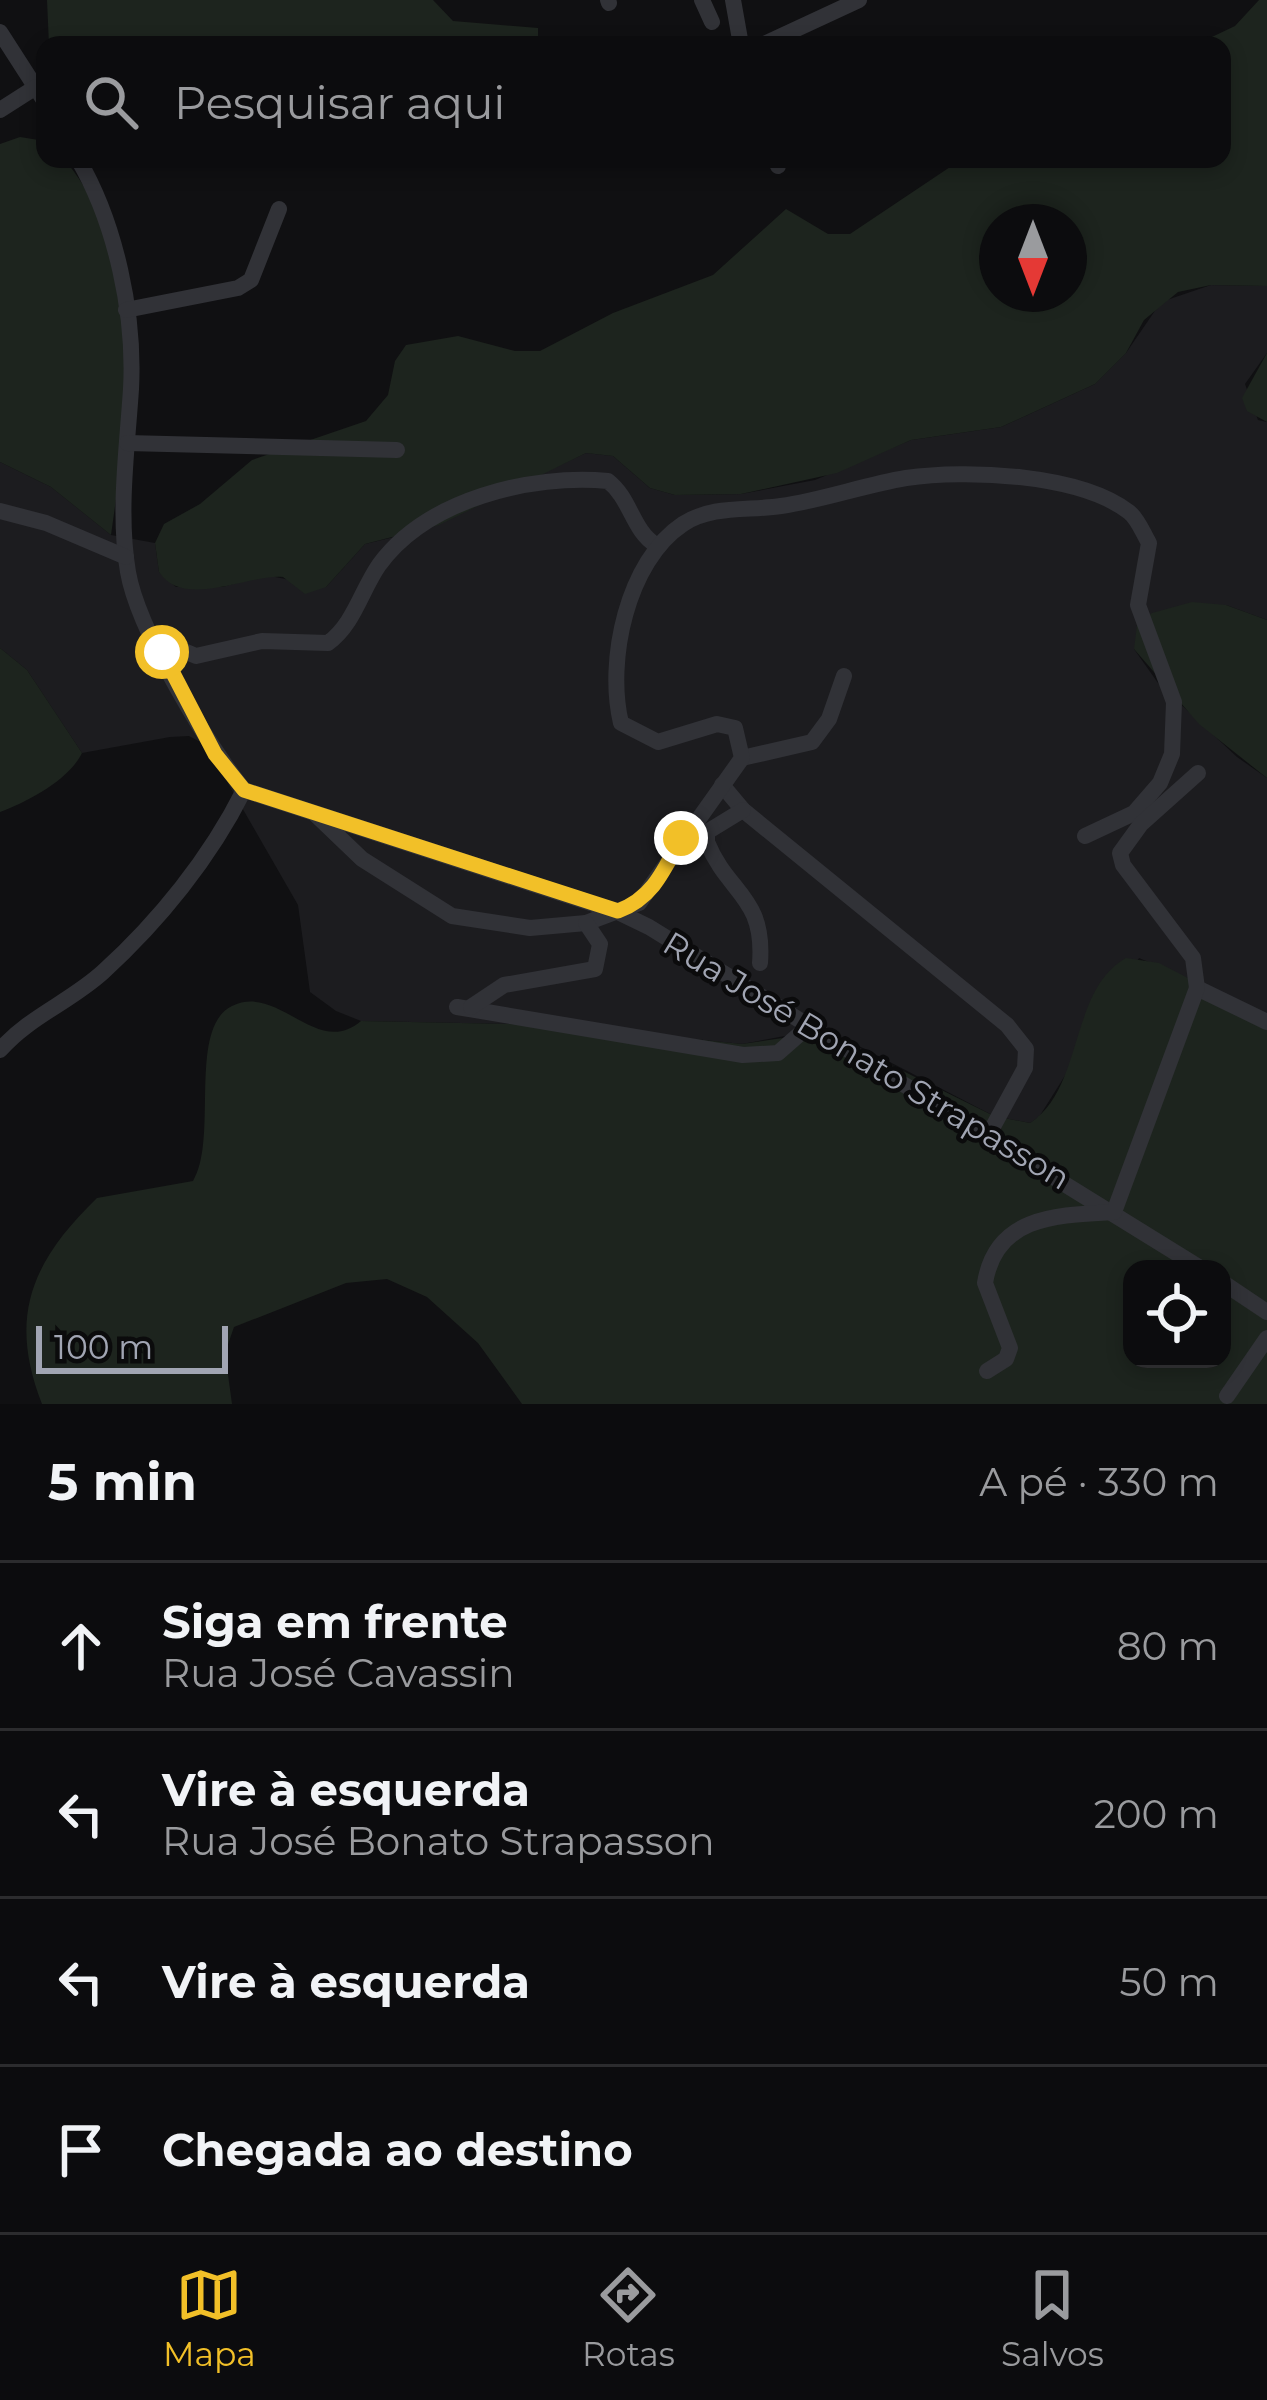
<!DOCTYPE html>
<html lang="pt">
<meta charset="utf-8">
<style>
body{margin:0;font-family:Montserrat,sans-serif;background:#151517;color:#f1f3f6}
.controls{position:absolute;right:36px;bottom:36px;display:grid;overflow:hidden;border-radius:24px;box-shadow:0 6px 18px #0003}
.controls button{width:108px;height:108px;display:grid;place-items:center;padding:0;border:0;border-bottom:3px solid #2c2c2e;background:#0c0c0e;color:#f1f3f6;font:60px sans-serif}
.compass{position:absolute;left:979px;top:204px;width:108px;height:108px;border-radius:50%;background:#0c0c0e;box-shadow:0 6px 18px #0003;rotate:180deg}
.scale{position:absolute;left:36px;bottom:30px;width:192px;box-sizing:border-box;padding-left:12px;border:6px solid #a1a5b3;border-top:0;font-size:33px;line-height:42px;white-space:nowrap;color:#a1a5b3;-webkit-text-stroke:9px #0b0b0c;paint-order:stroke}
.stop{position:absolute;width:36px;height:36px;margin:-27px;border:9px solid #f2c028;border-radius:50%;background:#fff}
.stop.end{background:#f2c028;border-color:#fff;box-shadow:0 3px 12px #0008}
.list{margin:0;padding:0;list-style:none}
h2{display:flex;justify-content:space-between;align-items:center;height:156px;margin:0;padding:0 48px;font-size:51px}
h2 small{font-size:39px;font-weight:400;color:#9a9b9e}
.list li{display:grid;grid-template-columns:78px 1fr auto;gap:36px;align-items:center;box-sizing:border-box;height:168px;padding:0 48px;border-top:3px solid #2c2c2e}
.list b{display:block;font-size:45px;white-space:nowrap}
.list p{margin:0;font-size:39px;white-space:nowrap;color:#9a9b9e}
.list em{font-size:39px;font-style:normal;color:#9a9b9e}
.icon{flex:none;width:66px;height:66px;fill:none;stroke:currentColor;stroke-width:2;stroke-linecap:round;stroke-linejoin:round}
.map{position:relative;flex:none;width:1267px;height:1404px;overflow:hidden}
.search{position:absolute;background:#0c0c0e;box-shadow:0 6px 18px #0003;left:36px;right:36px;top:36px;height:132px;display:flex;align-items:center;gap:30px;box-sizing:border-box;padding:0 42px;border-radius:24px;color:#9a9b9e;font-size:45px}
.sheet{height:828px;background:#0c0c0e}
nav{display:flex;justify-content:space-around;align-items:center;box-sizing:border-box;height:168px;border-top:3px solid #2c2c2e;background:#0c0c0e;font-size:33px;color:#9a9b9e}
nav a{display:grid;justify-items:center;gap:6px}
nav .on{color:#f2c028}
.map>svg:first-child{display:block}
</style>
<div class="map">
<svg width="1267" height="1404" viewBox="0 0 1267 1404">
<rect width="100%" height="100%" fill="#101012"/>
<polygon fill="#1c1c1f" points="1211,285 1267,286 1267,353 1245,384 1258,420 1267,422 1267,620 1226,605 1134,649 1158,683 1237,757 1267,778 1267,1019 1239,1000 1139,958 1039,1117 1030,1123 994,1116 859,1046 806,1032 742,1044 557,1025 361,1021 336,1011 310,992 298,905 206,745 189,736 170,737 82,753 27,670 0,648 0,462 51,487 111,535 155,543 159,572 176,587 222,587 265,575 326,587 365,544 419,531 586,453 613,456 650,488 675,495 741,494 815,480 911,440 1001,427 1095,384 1126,353 1161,302"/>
<g fill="#1d241e" fill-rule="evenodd">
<polygon points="47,0 433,0 453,21 538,28 538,45 49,45"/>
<path d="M1259,0h8v286l-56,-1 -33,7 -34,28 -18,33 -31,31 -94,43 -90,13 -74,33 -96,21 -66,1 -25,-7 -37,-32 -27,-3 -147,72 -74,19 -39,43 -21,7 -22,-17c-35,-3 -99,33 -124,-5l-4,-29 9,-19 36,-20 52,-44 114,-39 22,-26 7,-34 11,-16 52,-9 57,15h25l73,-38 100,-38 73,-66 42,25h22l112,-75h260v-114h-27l40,-19zM997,222h72v72h-72z"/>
<path d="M20,137l25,4v18h19c86,101 64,256 47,376l-60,-48 -51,-25v-318z"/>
<polygon points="1267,353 1267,422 1247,411 1242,398"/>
<polygon points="1192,602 1226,605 1267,620 1267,778 1199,724 1134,649 1137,625 1152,613"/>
<path d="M0,648l27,22 55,83c-13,27 -55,49 -82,59z"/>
<path d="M1126,958l33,5 108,56v385h-745l-44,-61 -51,-46 -40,-18 -41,4 -112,44 -9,26 7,51h-190c-34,-87 -11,-142 55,-206l96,-17c26,-42 -6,-153 39,-175 47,-23 85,53 129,15l196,4 185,19 82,-12 170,84 36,7c54,-35 39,-133 96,-165zM1132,1269h90v90h-90z"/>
</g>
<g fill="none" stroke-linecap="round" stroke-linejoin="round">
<g stroke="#313237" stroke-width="16">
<polyline points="608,0 609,3"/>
<polyline points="702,0 712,22"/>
<polyline points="733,0 741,45"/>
<polyline points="0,32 45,102"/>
<polyline points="762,45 859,0"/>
<polyline points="0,110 36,87"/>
<path d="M78,159c38,65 57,155 53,230 -4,61 -13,124 -3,183 10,58 79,172 116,218"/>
<polyline points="776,159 778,166"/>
<polyline points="126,310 238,288 251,280 279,209"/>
<polyline points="127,443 397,450"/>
<polyline points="0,511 46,523 126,557"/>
<path d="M156,639l40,17 66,-15 66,2c26,-19 33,-52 51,-78 48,-66 152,-91 229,-84 23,18 24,49 48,64"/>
<polyline points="742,758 812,742 829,719 844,676"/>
<polyline points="722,785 743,810 1007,1025 1026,1049 1025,1068 989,1134"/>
<polyline points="244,790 618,912 649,927 1202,1269"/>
<path d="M743,810l-36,22v10c21,52 58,54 53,121"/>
<path d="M314,813l48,46 90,57 78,12 56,-5 53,-20 103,-145 -7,-30 -18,-4 -59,18 -37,-19c-15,-62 6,-162 62,-199 29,-19 65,-13 98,-18 42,-6 83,-21 125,-28 61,-9 174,-4 223,34 9,7 14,21 20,31l-11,62 36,97 -2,52 -12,29 -26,30 -49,23"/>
<polyline points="1197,988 1267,1022"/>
<polyline points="457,1007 743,1055 778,1053 811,1024"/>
<polyline points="471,1007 504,985 595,969 600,944 586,923"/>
<path d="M0,1050c30,-34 70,-48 103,-78 56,-51 107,-114 141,-182"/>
<polyline points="1222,1282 1267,1312"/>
<path d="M987,1371l19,-12 4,-11 -25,-65c11,-68 73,-68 129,-71l83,-224 -4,-30 -70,-93 -3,-12 21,-29 57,-51"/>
<polyline points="1227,1396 1267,1338"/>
</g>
</g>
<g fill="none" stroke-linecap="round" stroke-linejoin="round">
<path stroke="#f2c028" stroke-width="15" d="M162,652l53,102 29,36 374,121c35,-13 46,-41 63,-73"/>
</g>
<g text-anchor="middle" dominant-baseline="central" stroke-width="9" stroke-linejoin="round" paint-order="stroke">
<g font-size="33" fill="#a1a5b3" stroke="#0b0b0c">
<text transform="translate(867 1060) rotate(31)">Rua José Bonato Strapasson</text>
</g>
</g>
</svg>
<div class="controls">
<button><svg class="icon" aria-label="locate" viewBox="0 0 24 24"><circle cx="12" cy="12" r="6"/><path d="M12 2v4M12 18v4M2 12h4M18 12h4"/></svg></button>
</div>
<svg class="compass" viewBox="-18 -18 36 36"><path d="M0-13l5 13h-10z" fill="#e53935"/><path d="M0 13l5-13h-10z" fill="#9a9b9e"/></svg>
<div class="scale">100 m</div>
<div class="stop" style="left:162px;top:652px"></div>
<div class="stop end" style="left:681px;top:838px"></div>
<div class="search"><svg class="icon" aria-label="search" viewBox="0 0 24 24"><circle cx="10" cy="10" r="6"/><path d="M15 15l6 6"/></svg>Pesquisar aqui</div>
</div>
<section class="sheet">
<h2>5 min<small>A pé · 330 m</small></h2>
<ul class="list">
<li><svg class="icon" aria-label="ahead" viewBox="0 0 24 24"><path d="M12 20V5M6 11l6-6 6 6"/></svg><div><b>Siga em frente</b><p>Rua José Cavassin</p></div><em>80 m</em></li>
<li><svg class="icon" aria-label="left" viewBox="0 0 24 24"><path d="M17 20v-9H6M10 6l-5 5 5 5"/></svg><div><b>Vire à esquerda</b><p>Rua José Bonato Strapasson</p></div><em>200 m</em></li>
<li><svg class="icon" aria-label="left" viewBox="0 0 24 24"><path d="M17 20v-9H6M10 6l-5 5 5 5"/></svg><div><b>Vire à esquerda</b></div><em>50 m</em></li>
<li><svg class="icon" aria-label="arrive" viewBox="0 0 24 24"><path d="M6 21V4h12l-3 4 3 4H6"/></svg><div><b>Chegada ao destino</b></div></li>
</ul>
</section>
<nav>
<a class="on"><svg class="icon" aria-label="map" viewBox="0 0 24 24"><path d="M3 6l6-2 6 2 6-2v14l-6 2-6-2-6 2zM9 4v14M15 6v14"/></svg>Mapa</a>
<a><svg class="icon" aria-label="directions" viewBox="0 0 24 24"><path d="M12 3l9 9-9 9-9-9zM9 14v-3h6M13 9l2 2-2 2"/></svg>Rotas</a>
<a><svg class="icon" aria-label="saved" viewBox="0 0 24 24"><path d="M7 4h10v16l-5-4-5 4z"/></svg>Salvos</a>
</nav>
